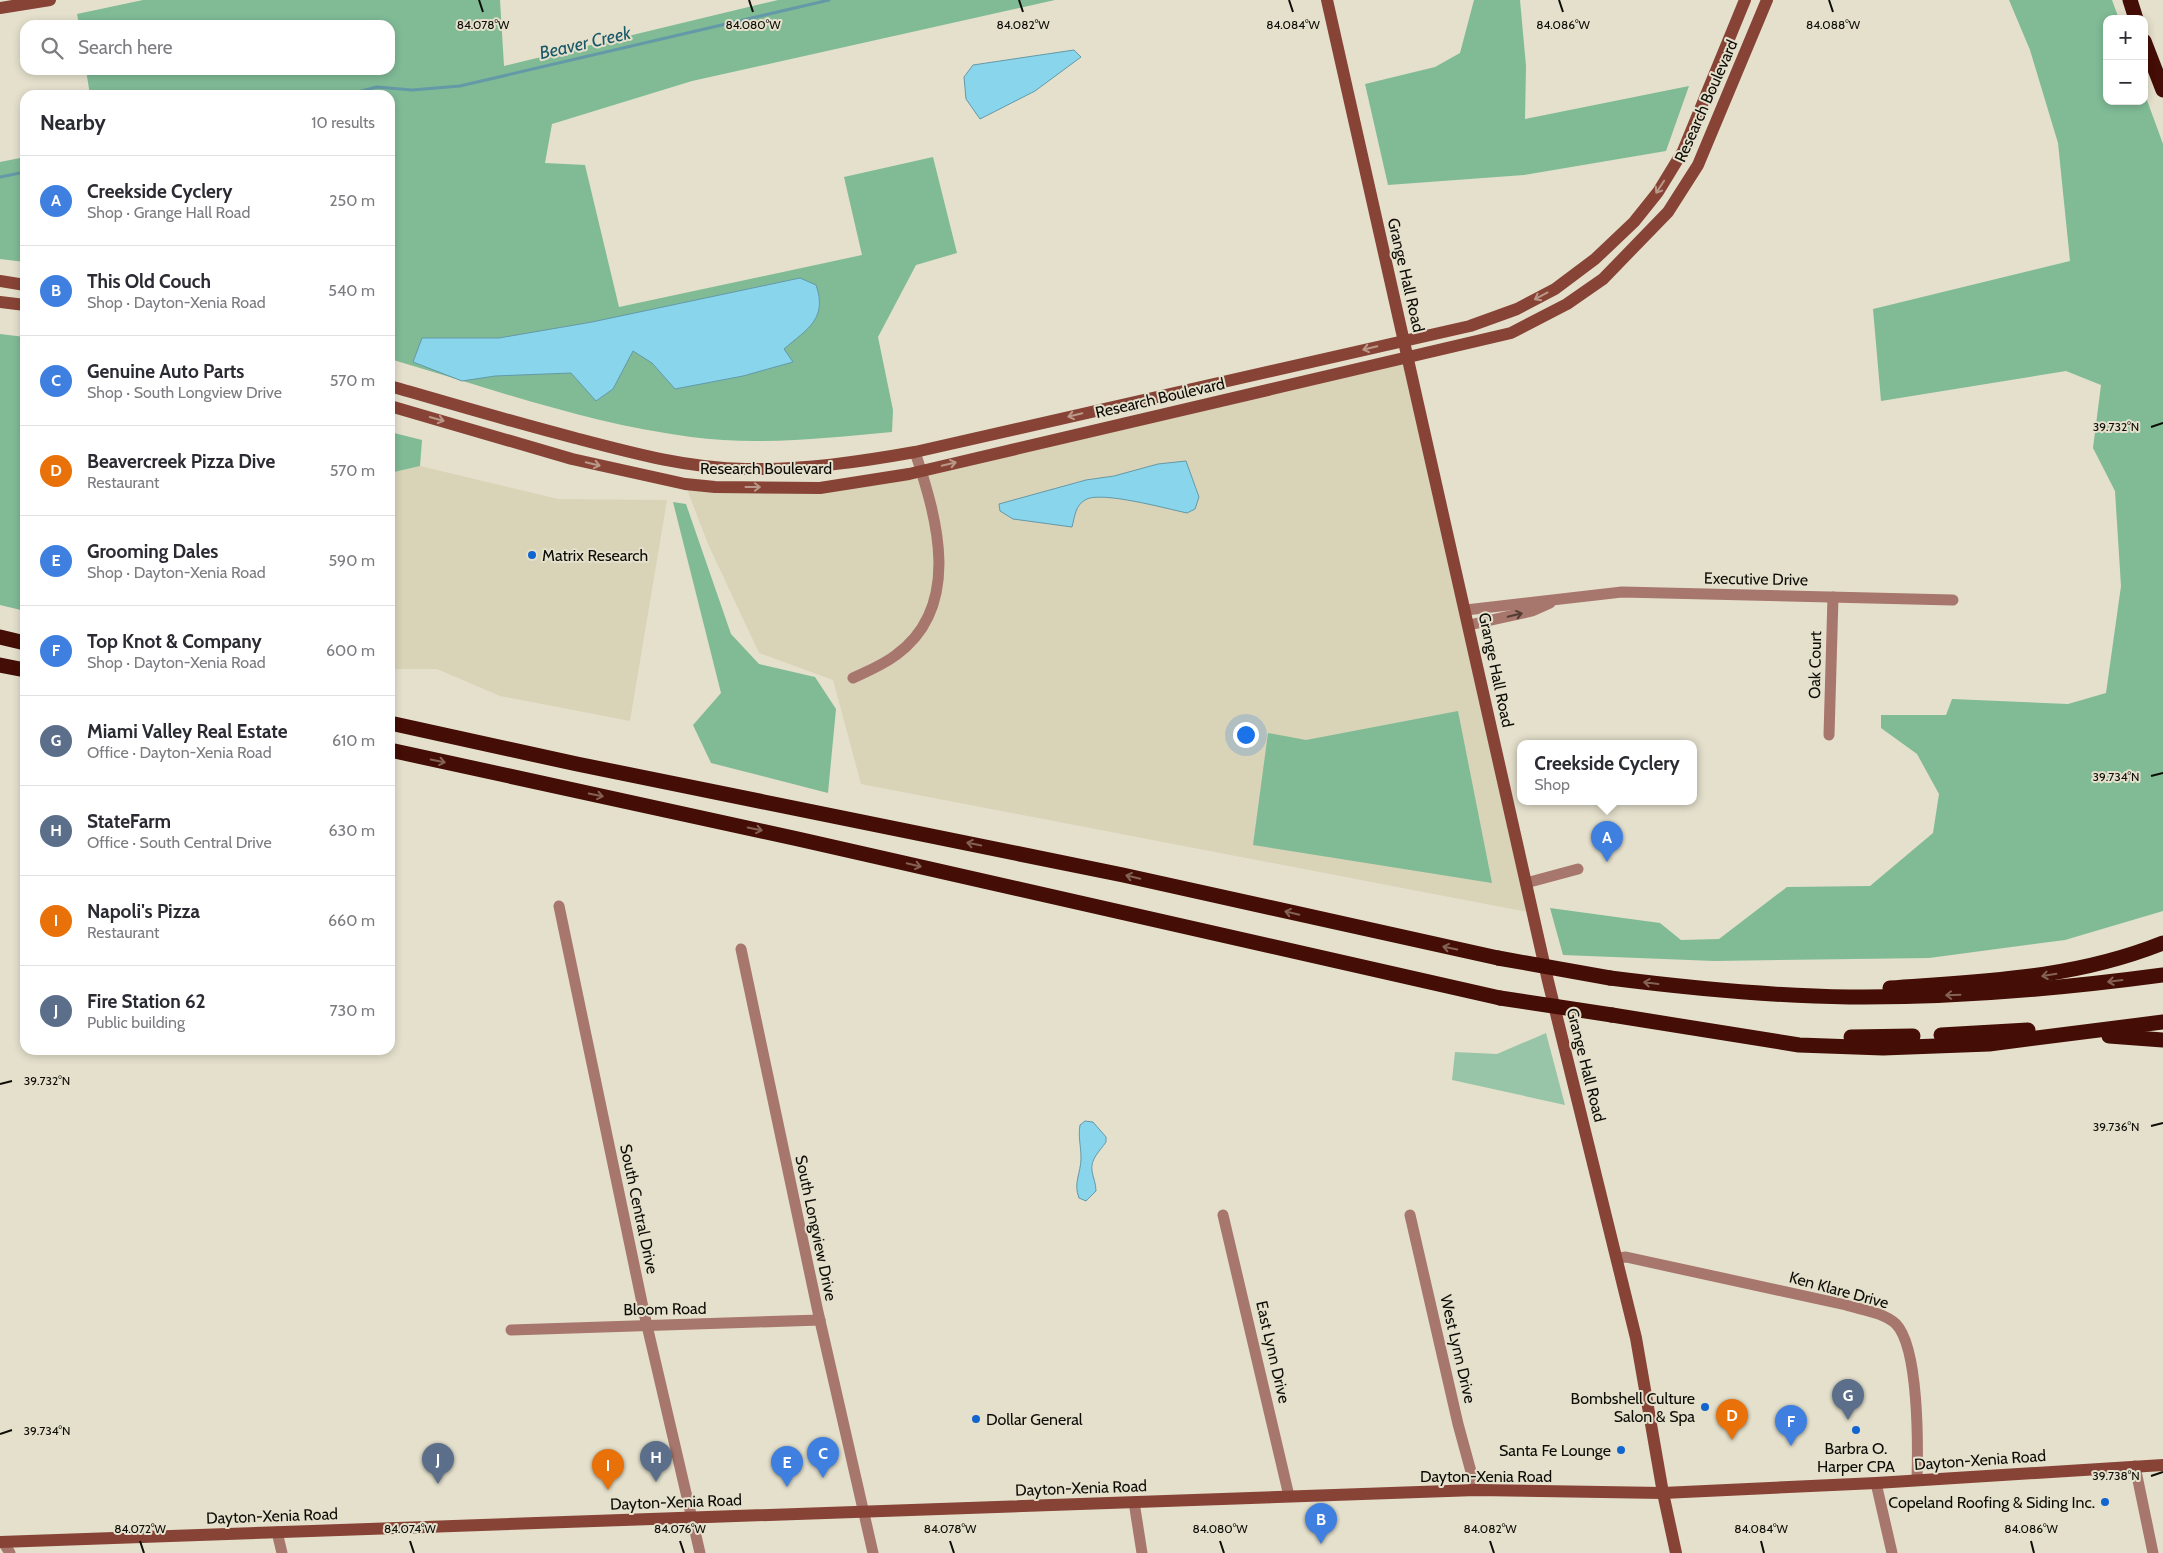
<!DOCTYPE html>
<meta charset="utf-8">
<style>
body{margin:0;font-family:Cabin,sans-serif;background:#f7f7f7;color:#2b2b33}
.controls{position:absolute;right:15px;top:15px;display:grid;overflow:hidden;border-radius:10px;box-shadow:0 2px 8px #0003}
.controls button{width:45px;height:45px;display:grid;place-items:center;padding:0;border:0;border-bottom:1px solid #e1e1e2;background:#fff;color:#2b2b33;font:25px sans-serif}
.you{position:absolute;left:1245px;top:734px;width:18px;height:18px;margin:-12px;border:4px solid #fff;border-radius:50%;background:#1a73e8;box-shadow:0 0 0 8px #1a73e833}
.badge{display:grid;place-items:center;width:32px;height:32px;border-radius:50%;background:#2563eb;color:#fff;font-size:16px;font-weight:700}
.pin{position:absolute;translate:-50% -41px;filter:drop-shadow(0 1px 2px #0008)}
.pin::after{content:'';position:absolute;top:26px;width:18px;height:15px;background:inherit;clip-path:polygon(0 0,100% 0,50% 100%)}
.popup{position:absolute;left:1517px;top:740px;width:180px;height:65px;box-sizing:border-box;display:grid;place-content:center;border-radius:10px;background:#fff;filter:drop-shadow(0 1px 4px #0005);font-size:16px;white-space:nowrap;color:#7c7c81}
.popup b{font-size:19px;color:#2b2b33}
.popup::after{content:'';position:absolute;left:50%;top:100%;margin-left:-10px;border:10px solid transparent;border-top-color:#fff}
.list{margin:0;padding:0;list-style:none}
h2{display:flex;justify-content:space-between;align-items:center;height:65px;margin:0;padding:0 20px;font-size:21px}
h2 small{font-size:16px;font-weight:400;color:#7c7c81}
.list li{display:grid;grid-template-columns:32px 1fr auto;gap:15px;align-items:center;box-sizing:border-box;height:90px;padding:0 20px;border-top:1px solid #e1e1e2}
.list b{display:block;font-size:19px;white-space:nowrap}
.list p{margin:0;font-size:16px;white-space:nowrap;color:#7c7c81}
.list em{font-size:16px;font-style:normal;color:#7c7c81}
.icon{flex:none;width:28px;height:28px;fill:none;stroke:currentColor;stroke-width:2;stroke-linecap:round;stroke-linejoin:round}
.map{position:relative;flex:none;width:2163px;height:1553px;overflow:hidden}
.search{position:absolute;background:#fff;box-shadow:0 2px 8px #0003;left:20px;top:20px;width:375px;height:55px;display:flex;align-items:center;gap:12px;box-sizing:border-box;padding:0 18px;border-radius:15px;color:#7c7c81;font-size:19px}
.panel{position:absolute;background:#fff;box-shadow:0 2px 8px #0003;left:20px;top:90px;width:375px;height:965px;border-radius:15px}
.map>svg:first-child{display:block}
</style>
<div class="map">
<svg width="2163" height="1553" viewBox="0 0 2163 1553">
<rect width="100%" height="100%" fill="#e4e0cc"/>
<g fill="#d9d3b8">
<polygon points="1408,357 1533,913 861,784 833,680 759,653 708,544 685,484 820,488"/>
<polygon points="420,466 558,499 667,500 630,721 500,696 437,669 390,669 390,473"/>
</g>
<polygon fill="#98c5a8" points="1546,1033 1565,1105 1452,1080 1455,1052 1497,1054"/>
<g fill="#80bb96">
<path d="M143,0h357l4,66 274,-66h277l-363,81 -140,43 -7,39 40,2 34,142 243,-52 -18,-78 89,-20 24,96 -41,12 -38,72 15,73 -1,22c-66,6 -135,14 -201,5 -102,-13 -202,-49 -301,-78v-264h-300l-4,-25h304v-45h-311l-2,-11z"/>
<polygon points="1474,0 1520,0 1526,66 1525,119 1689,86 1666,151 1524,175 1388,185 1365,84 1435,67 1460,53"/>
<polygon points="2009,0 2112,0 2119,19 2107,19 2107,101 2144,101 2144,92 2163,144 2163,911 2065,940 1929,958 1714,961 1563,955 1550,908 1660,923 1681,940 1719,939 1787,887 1870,886 1933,833 1939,794 1917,754 1881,728 1881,715 1946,715 1952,699 2068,704 2106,693 2121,586 2115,491 2093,448 2101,385 2066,371 1881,401 1873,309 2070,261 2058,143 2030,50"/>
<polygon points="25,157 25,262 0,259 0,162"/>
<polygon points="0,334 25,337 25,611 0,605"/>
<polygon points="390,432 422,440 420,466 390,473"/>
<polygon points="673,502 686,504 731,634 759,664 815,677 836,709 828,793 711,763 693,725 721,693"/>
<polygon points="1458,711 1492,883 1253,845 1268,733 1306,740"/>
</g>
<g fill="#89d5ec" stroke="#6499a7">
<polygon points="1074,50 1081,57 1035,91 980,119 966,99 964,77 973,65"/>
<path d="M800,278l16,7c12,34 -9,44 -32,64l9,13 -50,14 -68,13 -23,-26 -19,-12 -20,38 -17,12 -25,-28 -76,3 -33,5 -49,-19 9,-24h77l93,-16z"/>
<path d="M1186,461l13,36 -4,12 -8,4c-19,-4 -88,-23 -102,-13 -10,6 -10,16 -13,27l-59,-8 -13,-8 -1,-7 87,-24 28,-4 44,-12z"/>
<path d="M1085,1121l8,1 13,15v5c-6,9 -16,17 -14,29 1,7 4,12 4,20l-10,10 -7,-3c-6,-15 2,-25 2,-40 0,-12 -3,-21 -1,-33z"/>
</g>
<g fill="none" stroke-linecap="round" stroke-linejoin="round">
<g stroke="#6499a7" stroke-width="3">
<polyline points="346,95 377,87 412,90 460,86 829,0"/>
<polyline points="0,177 25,172"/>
</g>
<g stroke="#a7766c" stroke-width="11">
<polyline points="1466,610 1622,592 1953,600"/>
<polyline points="1469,625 1532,611 1550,603"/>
<path d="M853,678c15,-7 30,-13 43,-23 67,-49 41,-137 19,-203"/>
<polyline points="1829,735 1833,597"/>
<polyline points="1526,883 1578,869"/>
<polyline points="559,906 645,1317 700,1553"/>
<polyline points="741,949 818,1312 873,1553"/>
<polyline points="1223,1215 1289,1496"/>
<polyline points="1410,1215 1458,1424 1476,1490"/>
<path d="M1618,1258l8,-1 220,48c16,5 37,7 50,19 23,24 22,122 21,156"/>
<polyline points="511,1330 820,1320"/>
<polyline points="2135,1466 2153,1553"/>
<polyline points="1876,1483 1892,1553"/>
<polyline points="1134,1502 1142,1553"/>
<polyline points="277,1532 282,1553"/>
<polyline points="3,1542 10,1553"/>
</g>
<g stroke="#874336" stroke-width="12">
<polyline points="1327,0 1548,981 1636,1338 1663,1493 1676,1553"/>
<polyline points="0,8 50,0"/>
<polyline points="0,281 25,285"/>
<polyline points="0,302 25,305"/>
<path d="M390,386c62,18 123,36 185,52 57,15 112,30 171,31 57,1 113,-7 169,-17l555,-126 47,-17 38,-20 40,-30 39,-37 24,-30 25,-41 62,-151"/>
<polyline points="390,406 572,459 685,484 715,487 820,488 909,474 1511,333 1567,304 1603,279 1668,212 1698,165 1767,0"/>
<polyline points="0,1542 1476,1490 1663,1493 1876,1483 2163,1465"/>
</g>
<g stroke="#440d05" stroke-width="15">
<polyline points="2130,0 2136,19"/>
<polyline points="2144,41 2163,90"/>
<polyline points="0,637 25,643"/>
<polyline points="0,665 25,670"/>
<polyline points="390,723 577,764 1123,875 1498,958"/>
<polyline points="390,750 798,839 1500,998"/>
<path d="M1610,978c79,10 159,18 239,19 105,1 210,-8 314,-22"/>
<path d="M1890,988c95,-7 183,-9 273,-45"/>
<polyline points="1612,1015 1799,1045 1883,1048 1989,1044 2163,1022"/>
<polyline points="1941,1035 2028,1030"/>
<polyline points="2109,1036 2163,1040"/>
<polyline points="1851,1037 1913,1036"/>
</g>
<g stroke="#440d05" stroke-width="15">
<polyline points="1498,958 1610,978"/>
<polyline points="1500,998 1612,1015"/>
</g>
</g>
<defs><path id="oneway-shaft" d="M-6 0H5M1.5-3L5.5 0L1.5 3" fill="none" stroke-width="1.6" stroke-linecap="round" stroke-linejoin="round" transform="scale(1.25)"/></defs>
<g stroke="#ba9988">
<use href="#oneway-shaft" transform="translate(1660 187) rotate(123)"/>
<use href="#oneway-shaft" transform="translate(1541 296) rotate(152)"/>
<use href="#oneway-shaft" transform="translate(1370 348) rotate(167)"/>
<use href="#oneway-shaft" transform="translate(1075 415) rotate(167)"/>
<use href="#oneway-shaft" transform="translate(437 419) rotate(16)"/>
<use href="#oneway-shaft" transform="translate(593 464) rotate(14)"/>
<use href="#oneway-shaft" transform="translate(949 464) rotate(-13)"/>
<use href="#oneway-shaft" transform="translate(753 487)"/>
</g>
<use stroke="#523c34" href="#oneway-shaft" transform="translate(1515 615) rotate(-13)"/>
<g stroke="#846155">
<use href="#oneway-shaft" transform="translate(438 761) rotate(12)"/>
<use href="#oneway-shaft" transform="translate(596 795) rotate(12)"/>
<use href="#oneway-shaft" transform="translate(755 829) rotate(12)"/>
<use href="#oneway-shaft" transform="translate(974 844) rotate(-169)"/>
<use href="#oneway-shaft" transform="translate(914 865) rotate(13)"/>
<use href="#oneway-shaft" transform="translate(1133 877) rotate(-167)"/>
<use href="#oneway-shaft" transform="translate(1292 913) rotate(-167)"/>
<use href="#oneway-shaft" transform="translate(1450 948) rotate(-168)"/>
<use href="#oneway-shaft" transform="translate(2049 975) rotate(171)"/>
<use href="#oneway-shaft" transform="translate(2115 981) rotate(173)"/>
<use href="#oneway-shaft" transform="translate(1651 983) rotate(-173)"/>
<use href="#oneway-shaft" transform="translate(1953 995) rotate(178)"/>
</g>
<path fill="none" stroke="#0d0c06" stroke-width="2" d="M479,0l4,12M749,0l4,12M1019,0l4,12M1289,0l4,12M1559,0l4,12M1829,0l4,12M2151,427l12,-4M2151,776l12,-3M0,1084l12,-3M2151,1126l12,-3M0,1434l12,-4M2151,1476l12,-4M140,1541l4,12M410,1541l4,12M680,1541l4,12M950,1541l4,12M1220,1541l4,12M1490,1541l4,12M1761,1541l3,12M2031,1541l3,12"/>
<g fill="#1065ce" stroke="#e4e0cc" stroke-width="2">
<circle cx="532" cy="555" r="5"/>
<circle cx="1705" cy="1407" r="5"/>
<circle cx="976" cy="1419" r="5"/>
<circle cx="1856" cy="1430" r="5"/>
<circle cx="1621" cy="1450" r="5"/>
<circle cx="2105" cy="1502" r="5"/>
</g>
<g text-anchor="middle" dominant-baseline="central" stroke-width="4" stroke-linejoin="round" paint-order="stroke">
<g font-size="16" fill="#0d0c06" stroke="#e4e0cc">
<text transform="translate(1706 101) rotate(-66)">Research Boulevard</text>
<text transform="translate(1406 275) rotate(77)">Grange Hall Road</text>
<text transform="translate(1160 398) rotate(-13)">Research Boulevard</text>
<text x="766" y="468">Research Boulevard</text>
<text transform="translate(1756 579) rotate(1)">Executive Drive</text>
<text transform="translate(1815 665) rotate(-89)">Oak Court</text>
<text transform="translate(1496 670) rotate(78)">Grange Hall Road</text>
<text transform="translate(1586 1065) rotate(76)">Grange Hall Road</text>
<text transform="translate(639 1209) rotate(78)">South Central Drive</text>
<text transform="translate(816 1228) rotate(78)">South Longview Drive</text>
<text transform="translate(1839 1290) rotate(15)">Ken Klare Drive</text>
<text transform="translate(665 1309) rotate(-1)">Bloom Road</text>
<text transform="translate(1458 1349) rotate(77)">West Lynn Drive</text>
<text transform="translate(1273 1352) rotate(77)">East Lynn Drive</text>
<text transform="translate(1980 1460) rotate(-4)">Dayton-Xenia Road</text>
<text x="1486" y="1476">Dayton-Xenia Road</text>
<text transform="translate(1081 1488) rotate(-2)">Dayton-Xenia Road</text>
<text transform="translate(676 1502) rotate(-2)">Dayton-Xenia Road</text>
<text transform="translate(272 1516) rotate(-2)">Dayton-Xenia Road</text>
</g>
<g font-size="16" fill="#0d0c06" stroke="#e4e0cc" text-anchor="end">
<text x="542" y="555" text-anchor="start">Matrix Research</text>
<text x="1695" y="1398">Bombshell Culture<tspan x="1695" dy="18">Salon &amp; Spa</tspan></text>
<text x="986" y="1419" text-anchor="start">Dollar General</text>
<text x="1856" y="1448" text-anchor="middle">Barbra O.<tspan x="1856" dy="18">Harper CPA</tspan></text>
<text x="1611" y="1450">Santa Fe Lounge</text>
<text x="2095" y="1502">Copeland Roofing &amp; Siding Inc.</text>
</g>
<g font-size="18" font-style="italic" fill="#175767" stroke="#e4e0cc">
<text transform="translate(585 43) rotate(-13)">Beaver Creek</text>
</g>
</g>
<g font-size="12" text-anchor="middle" fill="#0d0c06" stroke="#e4e0cc" stroke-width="4" stroke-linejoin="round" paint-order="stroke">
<text x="483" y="29">84.078°W</text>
<text x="753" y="29">84.080°W</text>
<text x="1023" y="29">84.082°W</text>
<text x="1293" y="29">84.084°W</text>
<text x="1563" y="29">84.086°W</text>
<text x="1833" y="29">84.088°W</text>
<text x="2116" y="431">39.732°N</text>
<text x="2116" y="781">39.734°N</text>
<text x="47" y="1085">39.732°N</text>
<text x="2116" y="1131">39.736°N</text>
<text x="47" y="1435">39.734°N</text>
<text x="2116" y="1480">39.738°N</text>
<text x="140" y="1533">84.072°W</text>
<text x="410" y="1533">84.074°W</text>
<text x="680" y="1533">84.076°W</text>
<text x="950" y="1533">84.078°W</text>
<text x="1220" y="1533">84.080°W</text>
<text x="1490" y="1533">84.082°W</text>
<text x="1761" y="1533">84.084°W</text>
<text x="2031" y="1533">84.086°W</text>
</g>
</svg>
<div class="controls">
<button>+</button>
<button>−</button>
</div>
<div class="you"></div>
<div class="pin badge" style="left:1607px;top:862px;background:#3f7fe0">A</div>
<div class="popup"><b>Creekside Cyclery</b>Shop</div>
<div class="pin badge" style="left:1321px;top:1544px;background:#3f7fe0">B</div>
<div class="pin badge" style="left:823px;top:1478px;background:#3f7fe0">C</div>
<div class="pin badge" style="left:1732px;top:1440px;background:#e8710a">D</div>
<div class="pin badge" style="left:787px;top:1487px;background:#3f7fe0">E</div>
<div class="pin badge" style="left:1791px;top:1446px;background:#3f7fe0">F</div>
<div class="pin badge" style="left:1848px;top:1420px;background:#5c6f8a">G</div>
<div class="pin badge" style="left:656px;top:1482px;background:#5c6f8a">H</div>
<div class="pin badge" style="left:608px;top:1490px;background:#e8710a">I</div>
<div class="pin badge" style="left:438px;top:1484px;background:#5c6f8a">J</div>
<div class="search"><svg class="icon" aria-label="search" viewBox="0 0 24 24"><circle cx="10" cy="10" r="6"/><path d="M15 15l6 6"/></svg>Search here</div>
<section class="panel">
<h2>Nearby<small>10 results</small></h2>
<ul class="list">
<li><span class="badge" style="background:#3f7fe0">A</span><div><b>Creekside Cyclery</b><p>Shop · Grange Hall Road</p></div><em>250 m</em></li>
<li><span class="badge" style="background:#3f7fe0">B</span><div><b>This Old Couch</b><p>Shop · Dayton-Xenia Road</p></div><em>540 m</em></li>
<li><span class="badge" style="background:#3f7fe0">C</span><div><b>Genuine Auto Parts</b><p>Shop · South Longview Drive</p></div><em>570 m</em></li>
<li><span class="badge" style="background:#e8710a">D</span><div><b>Beavercreek Pizza Dive</b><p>Restaurant</p></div><em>570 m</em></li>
<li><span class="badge" style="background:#3f7fe0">E</span><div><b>Grooming Dales</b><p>Shop · Dayton-Xenia Road</p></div><em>590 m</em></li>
<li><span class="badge" style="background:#3f7fe0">F</span><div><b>Top Knot &amp; Company</b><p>Shop · Dayton-Xenia Road</p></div><em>600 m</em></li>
<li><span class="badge" style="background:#5c6f8a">G</span><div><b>Miami Valley Real Estate</b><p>Office · Dayton-Xenia Road</p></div><em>610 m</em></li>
<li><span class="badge" style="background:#5c6f8a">H</span><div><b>StateFarm</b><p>Office · South Central Drive</p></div><em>630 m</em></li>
<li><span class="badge" style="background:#e8710a">I</span><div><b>Napoli's Pizza</b><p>Restaurant</p></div><em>660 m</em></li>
<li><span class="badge" style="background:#5c6f8a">J</span><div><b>Fire Station 62</b><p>Public building</p></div><em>730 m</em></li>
</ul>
</section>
</div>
